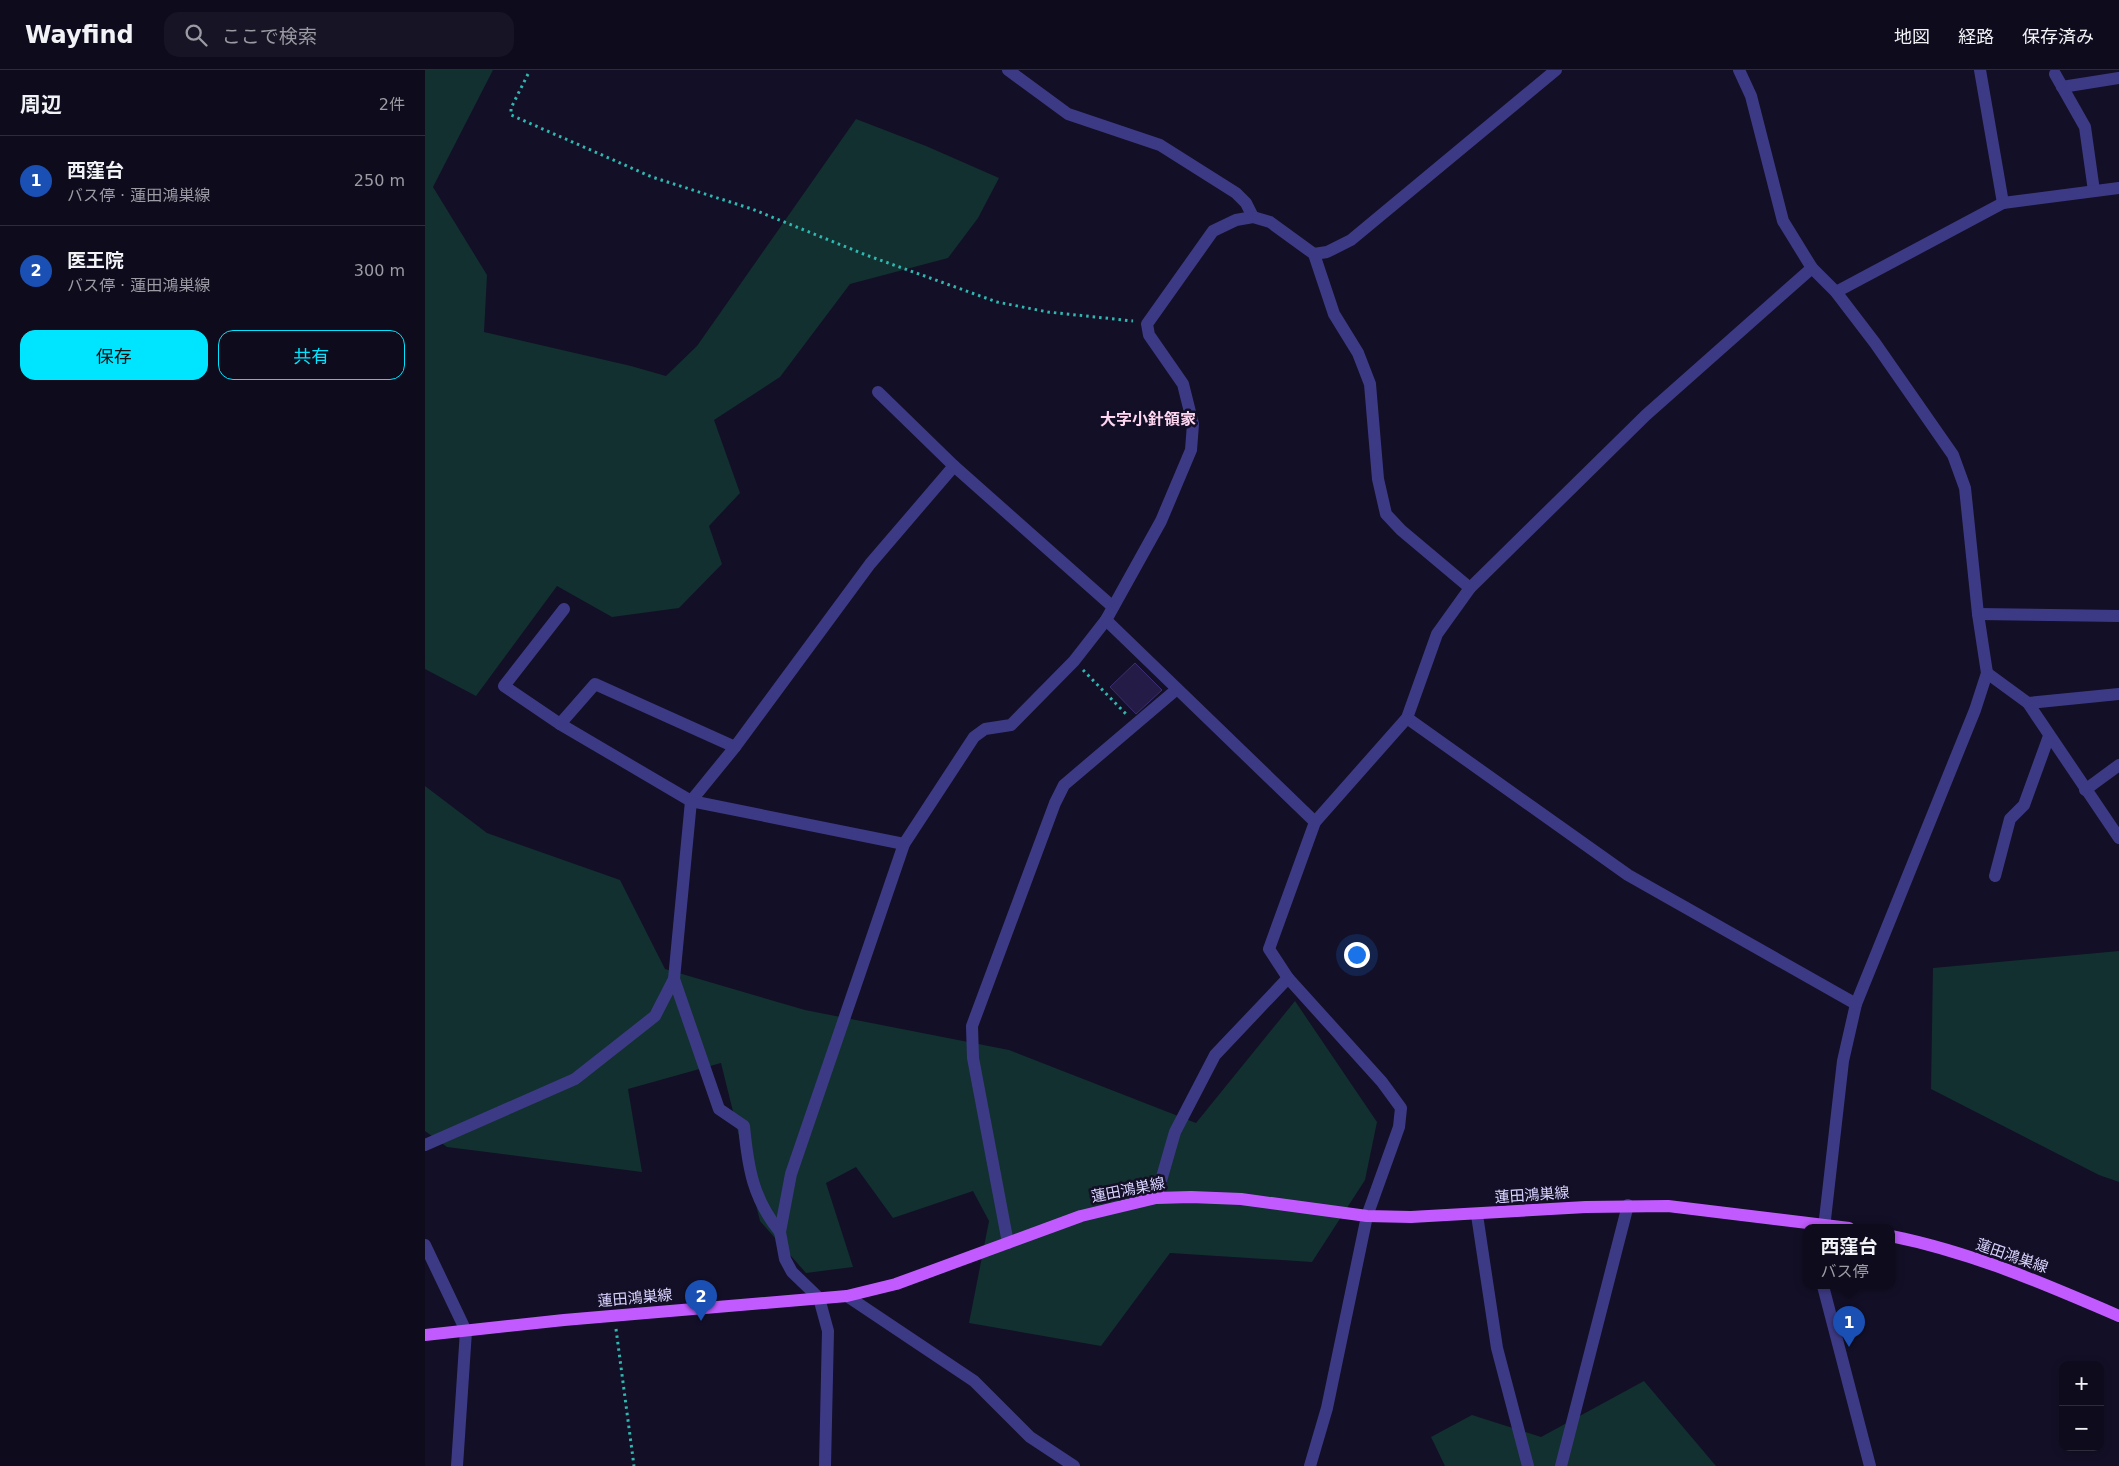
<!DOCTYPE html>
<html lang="ja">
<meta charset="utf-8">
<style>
body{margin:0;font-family:"DejaVu Sans","Noto Sans JP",sans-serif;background:#171425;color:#f1f3f6}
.controls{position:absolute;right:15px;bottom:15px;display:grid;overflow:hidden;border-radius:10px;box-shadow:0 2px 8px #0003}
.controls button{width:45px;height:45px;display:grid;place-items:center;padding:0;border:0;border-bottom:1px solid #2e2b3b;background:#0e0b1c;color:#f1f3f6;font:25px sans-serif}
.you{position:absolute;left:931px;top:884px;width:18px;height:18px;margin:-12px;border:4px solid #fff;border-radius:50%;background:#1a73e8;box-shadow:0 0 0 8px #1a73e833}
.badge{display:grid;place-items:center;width:32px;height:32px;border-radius:50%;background:#00e5ff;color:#fff;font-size:16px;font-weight:700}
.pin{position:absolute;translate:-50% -41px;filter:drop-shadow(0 1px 2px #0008)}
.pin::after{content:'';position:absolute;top:26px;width:18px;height:15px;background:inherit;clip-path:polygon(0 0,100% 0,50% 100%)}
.popup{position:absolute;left:1378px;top:1154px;width:92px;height:65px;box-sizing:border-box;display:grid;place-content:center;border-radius:10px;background:#0e0b1c;filter:drop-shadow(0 1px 4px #0005);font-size:16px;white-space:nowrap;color:#9b9ba3}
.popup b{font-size:19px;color:#f1f3f6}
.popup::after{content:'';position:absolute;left:50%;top:100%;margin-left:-10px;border:10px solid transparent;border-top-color:#0e0b1c}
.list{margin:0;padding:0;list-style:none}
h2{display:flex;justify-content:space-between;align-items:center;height:65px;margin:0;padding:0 20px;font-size:21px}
h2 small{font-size:16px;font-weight:400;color:#9b9ba3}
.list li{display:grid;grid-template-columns:32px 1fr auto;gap:15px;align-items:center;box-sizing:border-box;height:90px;padding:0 20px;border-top:1px solid #2e2b3b}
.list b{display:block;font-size:19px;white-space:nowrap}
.list p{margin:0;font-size:16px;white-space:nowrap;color:#9b9ba3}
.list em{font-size:16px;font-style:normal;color:#9b9ba3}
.actions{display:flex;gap:10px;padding:15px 20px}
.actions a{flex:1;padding:11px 0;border:1px solid #00e5ff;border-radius:15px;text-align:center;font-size:18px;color:#00e5ff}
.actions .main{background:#00e5ff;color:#111}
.icon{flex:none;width:28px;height:28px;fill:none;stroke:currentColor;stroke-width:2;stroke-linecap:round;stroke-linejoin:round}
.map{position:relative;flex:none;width:1694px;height:1396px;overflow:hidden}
header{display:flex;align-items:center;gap:30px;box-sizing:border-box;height:70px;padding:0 25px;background:#0e0b1c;border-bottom:1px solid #2e2b3b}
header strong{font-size:24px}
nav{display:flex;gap:28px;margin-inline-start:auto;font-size:18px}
.search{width:350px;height:45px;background:#171425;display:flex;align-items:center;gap:12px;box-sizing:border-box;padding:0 18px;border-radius:15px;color:#9b9ba3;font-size:19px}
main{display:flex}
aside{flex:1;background:#0e0b1c}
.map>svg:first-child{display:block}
</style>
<header>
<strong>Wayfind</strong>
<div class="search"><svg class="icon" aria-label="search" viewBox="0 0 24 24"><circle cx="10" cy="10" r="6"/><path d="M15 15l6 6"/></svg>ここで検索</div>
<nav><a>地図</a><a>経路</a><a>保存済み</a></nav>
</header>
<main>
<aside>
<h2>周辺<small>2件</small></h2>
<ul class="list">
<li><span class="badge" style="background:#1a4fb4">1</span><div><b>西窪台</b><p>バス停 · 蓮田鴻巣線</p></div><em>250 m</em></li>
<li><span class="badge" style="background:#1a4fb4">2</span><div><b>医王院</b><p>バス停 · 蓮田鴻巣線</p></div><em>300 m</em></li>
</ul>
<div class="actions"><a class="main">保存</a><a>共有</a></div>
</aside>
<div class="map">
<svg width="1694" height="1396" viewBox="0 0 1694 1396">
<rect width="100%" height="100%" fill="#130f26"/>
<g fill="#12302f">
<polygon points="0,0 68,0 8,117 62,205 59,262 206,296 241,306 272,276 431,49 501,76 574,108 553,148 523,188 425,214 355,307 289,350 315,423 284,456 297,494 254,538 187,547 132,516 51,626 0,599"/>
<polygon points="0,716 62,763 195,810 240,899 380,940 584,980 771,1053 870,931 952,1052 940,1110 887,1192 745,1183 676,1276 544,1253 564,1151 548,1121 468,1148 431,1097 401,1113 428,1197 381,1203 335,1151 296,993 203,1019 217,1102 22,1077 0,1061"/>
<polygon points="1694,881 1694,1112 1674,1105 1506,1019 1508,898"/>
<polygon points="1219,1311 1291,1396 1020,1396 1006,1367 1047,1345 1116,1367"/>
</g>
<polygon fill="#241b47" stroke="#3b2d73" points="710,593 737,620 711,644 685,617"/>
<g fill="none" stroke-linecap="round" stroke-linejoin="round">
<g stroke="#2fb8b0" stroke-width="3" stroke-dasharray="2.5 4" stroke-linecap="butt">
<polyline points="103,4 86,38 86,45 227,107 327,139 441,185 572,232 623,242 708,251"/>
<polyline points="658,600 701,644"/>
<polyline points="191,1259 209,1396"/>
</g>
<g stroke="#3d3a85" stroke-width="12">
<polyline points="583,0 643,44 735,75 811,123 821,133 828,147"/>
<polyline points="1314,0 1326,26 1358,151 1387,198 1411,222 1450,273 1528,385 1540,418 1553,544 1562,603 1550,640 1431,934 1418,991 1399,1158"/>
<polyline points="1555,0 1578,133"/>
<polyline points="1630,4 1660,57 1669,121"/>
<polyline points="1637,17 1694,8"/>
<polyline points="889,184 902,182 926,170 1131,0"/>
<polyline points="1411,222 1578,133 1694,118"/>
<polyline points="453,322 529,396 688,537"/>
<polyline points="1553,544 1694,546"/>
<polyline points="681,550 890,752"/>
<polyline points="1562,603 1603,633 1694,768"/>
<polyline points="1603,633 1694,624"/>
<polyline points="982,648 1203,805 1431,934"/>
<polyline points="135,654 79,616 139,539"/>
<polyline points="1660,720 1694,695"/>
<polyline points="479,774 266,731 135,654 170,614 310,677 445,494 529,396"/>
<polyline points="1570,806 1585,749 1599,735 1624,666"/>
<polyline points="863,908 844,879 890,752 982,648 1012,564 1045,518 1221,345 1387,198"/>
<path d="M249,909l45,130 25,17c4,42 9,73 36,106"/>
<polyline points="0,1075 150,1009 230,946 249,909 266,731 310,677"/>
<polyline points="731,1128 750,1062 790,985 863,908 957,1012 976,1038 974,1057 942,1146 902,1338 885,1396"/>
<polyline points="1052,1145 1072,1278 1103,1396"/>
<polyline points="583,1173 548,988 547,956 630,733 639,715 752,619"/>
<polyline points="0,1175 41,1261 32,1396"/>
<polyline points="1398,1216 1445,1396"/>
<polyline points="422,1226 549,1311 605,1367 649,1396"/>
<polyline points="400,1396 403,1261 394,1228 367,1202 360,1189 355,1162 366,1104 479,774 549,667 560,659 586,655 649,591 681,550 736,451 766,380 768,354 758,314 724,265 722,254 788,161 811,150 828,147 845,152 889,184 909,244 933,283 945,314 953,409 961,444 976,460 1045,518"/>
<polyline points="1136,1396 1203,1135"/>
</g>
<g stroke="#c25bff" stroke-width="12">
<path d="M1466,1166c80,16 154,48 228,80"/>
<polyline points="0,1265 139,1250 422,1226 471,1214 656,1146 731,1128 766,1127 816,1129 942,1146 986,1147 1161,1137 1243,1136 1424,1158"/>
</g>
</g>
<g text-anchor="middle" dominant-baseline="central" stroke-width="5" stroke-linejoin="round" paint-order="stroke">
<g font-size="15" fill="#d9d4ff" stroke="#130f26">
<text transform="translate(703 1120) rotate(-11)">蓮田鴻巣線</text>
<text transform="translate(1107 1125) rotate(-4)">蓮田鴻巣線</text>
<text transform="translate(1587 1186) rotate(19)">蓮田鴻巣線</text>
<text transform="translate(210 1228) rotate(-5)">蓮田鴻巣線</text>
</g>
<g font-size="16" font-weight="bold" fill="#ffd6f0" stroke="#130f26">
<text x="723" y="349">大字小針領家</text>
</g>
</g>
</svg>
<div class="controls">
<button>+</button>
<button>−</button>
</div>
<div class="you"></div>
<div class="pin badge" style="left:1424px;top:1277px;background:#1a4fb4">1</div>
<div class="popup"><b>西窪台</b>バス停</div>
<div class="pin badge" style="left:276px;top:1251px;background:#1a4fb4">2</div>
</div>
</main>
